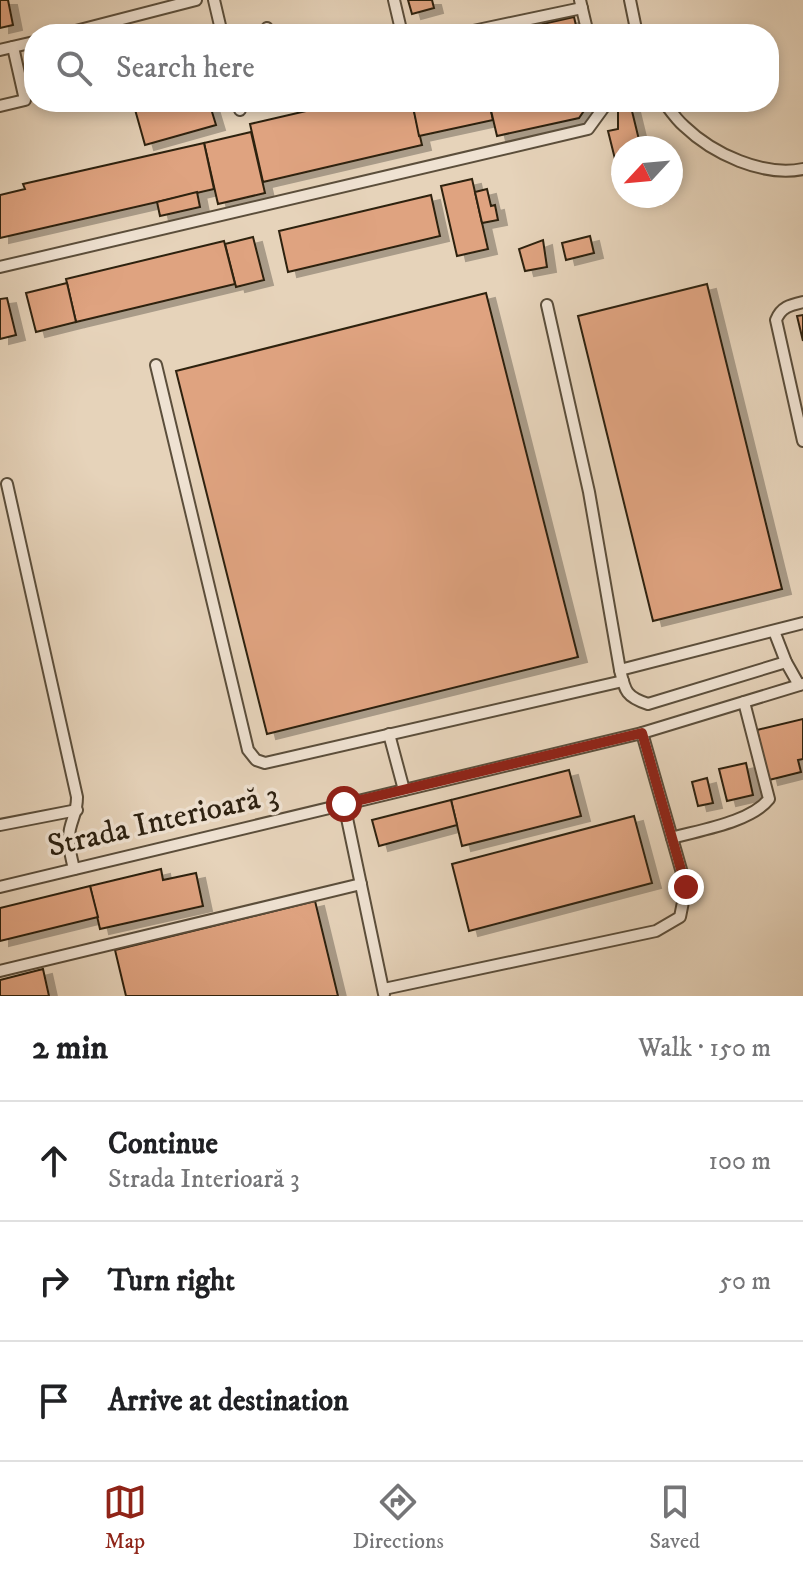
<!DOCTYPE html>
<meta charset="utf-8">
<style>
body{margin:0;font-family:"IM FELL DW Pica",serif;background:#f6f6f6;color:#202124}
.compass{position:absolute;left:611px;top:136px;width:72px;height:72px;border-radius:50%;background:#fff;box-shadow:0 4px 12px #0003;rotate:244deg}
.stop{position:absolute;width:24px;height:24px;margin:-18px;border:6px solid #8f2418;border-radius:50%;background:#fff}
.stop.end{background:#8f2418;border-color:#fff;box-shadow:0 2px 8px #0008}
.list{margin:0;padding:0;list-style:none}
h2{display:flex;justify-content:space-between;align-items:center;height:104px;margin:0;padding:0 32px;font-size:34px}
h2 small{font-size:26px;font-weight:400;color:#757577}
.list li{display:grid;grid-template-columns:52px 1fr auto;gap:24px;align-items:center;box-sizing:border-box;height:120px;padding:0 32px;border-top:2px solid #e0e0e0}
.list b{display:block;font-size:30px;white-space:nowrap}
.list p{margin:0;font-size:26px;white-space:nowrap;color:#757577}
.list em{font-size:26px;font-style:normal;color:#757577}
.icon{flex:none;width:44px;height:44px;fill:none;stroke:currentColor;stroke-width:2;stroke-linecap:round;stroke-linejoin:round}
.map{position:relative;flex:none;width:803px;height:996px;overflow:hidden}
.search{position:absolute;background:#fff;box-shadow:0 4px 12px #0003;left:24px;right:24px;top:24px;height:88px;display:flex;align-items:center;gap:20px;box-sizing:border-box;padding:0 28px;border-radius:32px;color:#757577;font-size:30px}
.sheet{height:464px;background:#fff}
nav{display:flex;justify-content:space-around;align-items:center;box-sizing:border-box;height:112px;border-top:2px solid #e0e0e0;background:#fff;font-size:22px;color:#757577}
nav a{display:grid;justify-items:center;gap:4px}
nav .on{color:#8f2418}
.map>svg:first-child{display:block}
</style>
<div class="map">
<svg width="803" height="996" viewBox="0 0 803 996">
<defs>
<filter id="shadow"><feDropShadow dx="9" dy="5" stdDeviation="0" flood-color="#0004"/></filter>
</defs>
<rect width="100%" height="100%" fill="#e6d3ba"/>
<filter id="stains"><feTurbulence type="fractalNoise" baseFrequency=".0025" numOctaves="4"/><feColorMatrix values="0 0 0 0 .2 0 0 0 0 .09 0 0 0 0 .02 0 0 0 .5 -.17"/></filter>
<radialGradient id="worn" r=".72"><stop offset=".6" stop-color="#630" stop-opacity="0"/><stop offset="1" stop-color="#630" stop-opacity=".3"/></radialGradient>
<g fill="#dfa380" stroke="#2d2111" stroke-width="2" filter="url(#shadow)">
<polygon points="0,0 8,0 13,25 0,28"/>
<polygon points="408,0 432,0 434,8 412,14"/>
<polygon points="574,17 578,34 498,34"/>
<polygon points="393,25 395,34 362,34"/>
<polygon points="150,102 209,102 216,125 145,145 134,106"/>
<polygon points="345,102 412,102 422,145 263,182 250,124"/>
<polygon points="412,102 489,102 493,120 419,136"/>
<polygon points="489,102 590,102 579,118 497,136"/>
<polygon points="631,107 641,148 623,148 623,191 608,131 618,129 618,110"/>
<polygon points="251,132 265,193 218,204 204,143"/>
<polygon points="204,143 214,189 0,238 0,195 25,189 23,184"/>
<polygon points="472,179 488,249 457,256 441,186"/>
<polygon points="487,189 491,206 495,205 498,220 482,223 475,192"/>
<polygon points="197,192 200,207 160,216 157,202"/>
<polygon points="431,195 440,236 288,272 279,231"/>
<polygon points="590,236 594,253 566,260 562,243"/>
<polygon points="253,237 264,280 236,287 225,244"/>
<polygon points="543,240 547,267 525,271 519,249"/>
<polygon points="224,241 235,284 76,322 66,279"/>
<polygon points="67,283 76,322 36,332 26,293"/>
<polygon points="707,284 782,589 653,621 578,316"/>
<polygon points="486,293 578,657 267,734 176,371"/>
<polygon points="7,298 16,335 0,339 0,299"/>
<polygon points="803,315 803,341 797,316"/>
<polygon points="803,719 803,759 798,760 801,772 769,780 757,730"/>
<polygon points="746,763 753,795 727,801 719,769"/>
<polygon points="569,770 581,816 462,846 451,800"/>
<polygon points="707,778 713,803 698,806 692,782"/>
<polygon points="451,800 457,825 379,846 372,820"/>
<polygon points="634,816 652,883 469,931 452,864"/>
<polygon points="161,869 163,880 196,873 203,906 100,929 90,886"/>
<polygon points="90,886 98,917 0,941 0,908"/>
<polygon points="315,901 338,996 126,996 115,950"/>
<polygon points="43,969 49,996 0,996 0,980"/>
</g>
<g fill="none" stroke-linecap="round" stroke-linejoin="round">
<g stroke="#5b4e3b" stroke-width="14">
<g id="lane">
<polyline points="214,0 222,34"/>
<polyline points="394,0 402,34"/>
<polyline points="580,0 588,34"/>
<polyline points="630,0 637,34"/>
<polyline points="267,28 268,34"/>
<polyline points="473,31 582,8"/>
<polyline points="64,34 196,0"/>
<polyline points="0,50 34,42"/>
<polyline points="238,102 240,110"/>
<path d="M664,102c6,8 12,17 20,24 29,28 79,51 119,43"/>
<polyline points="0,106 25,100 13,47"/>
<polyline points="0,267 588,129 604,107 603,102"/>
<path d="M803,302c-13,3 -22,5 -27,18l27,121"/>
<path d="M547,305l42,187 31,178c5,21 6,27 28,34l138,-42"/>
<polyline points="156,365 248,750 256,760 265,763 623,681"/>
<path d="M7,484l70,313c0,15 -4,19 -7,32 -3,14 1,27 4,40"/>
<polyline points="774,631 786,662 799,685"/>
<polyline points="620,670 803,623"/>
<polyline points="389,734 404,790"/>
<polyline points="344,804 384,994"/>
<polyline points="0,825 77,810"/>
<path d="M672,838c28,-8 79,-16 97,-39l-25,-97"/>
<polyline points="0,887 642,733 803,684"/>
<polyline points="0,971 361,884"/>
<polyline points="384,989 656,931 680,917 686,887 642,733"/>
</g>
</g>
<use href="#lane" stroke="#efe2d2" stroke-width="10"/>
</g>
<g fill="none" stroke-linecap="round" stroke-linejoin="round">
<polyline stroke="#8f2418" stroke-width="10" points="344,804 642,733 686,887"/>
</g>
<g text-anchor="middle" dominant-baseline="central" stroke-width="7" stroke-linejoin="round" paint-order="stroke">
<g font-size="32" fill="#2d2111" stroke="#efe2d2">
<text transform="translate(163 821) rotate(-13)">Strada Interioară 3</text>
</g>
</g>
<rect width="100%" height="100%" filter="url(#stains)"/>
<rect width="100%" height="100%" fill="url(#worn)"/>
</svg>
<svg class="compass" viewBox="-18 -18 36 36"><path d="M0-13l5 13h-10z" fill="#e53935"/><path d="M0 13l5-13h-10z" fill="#757577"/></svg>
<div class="stop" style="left:344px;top:804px"></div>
<div class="stop end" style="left:686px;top:887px"></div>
<div class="search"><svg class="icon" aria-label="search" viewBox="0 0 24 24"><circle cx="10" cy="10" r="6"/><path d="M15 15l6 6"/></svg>Search here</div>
</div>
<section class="sheet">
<h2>2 min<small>Walk · 150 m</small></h2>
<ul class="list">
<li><svg class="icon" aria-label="ahead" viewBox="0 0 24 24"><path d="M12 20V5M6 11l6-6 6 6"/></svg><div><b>Continue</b><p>Strada Interioară 3</p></div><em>100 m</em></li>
<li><svg class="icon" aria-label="right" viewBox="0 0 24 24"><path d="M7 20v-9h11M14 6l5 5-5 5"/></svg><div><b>Turn right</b></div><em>50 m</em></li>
<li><svg class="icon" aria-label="arrive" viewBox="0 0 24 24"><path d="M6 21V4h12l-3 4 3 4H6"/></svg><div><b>Arrive at destination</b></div></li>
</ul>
</section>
<nav>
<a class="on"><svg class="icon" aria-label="map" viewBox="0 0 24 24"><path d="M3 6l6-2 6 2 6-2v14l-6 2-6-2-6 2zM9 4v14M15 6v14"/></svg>Map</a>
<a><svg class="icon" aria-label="directions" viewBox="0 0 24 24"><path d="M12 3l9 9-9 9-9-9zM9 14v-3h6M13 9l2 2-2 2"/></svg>Directions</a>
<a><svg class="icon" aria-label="saved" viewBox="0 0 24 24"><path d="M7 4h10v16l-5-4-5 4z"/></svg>Saved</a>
</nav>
